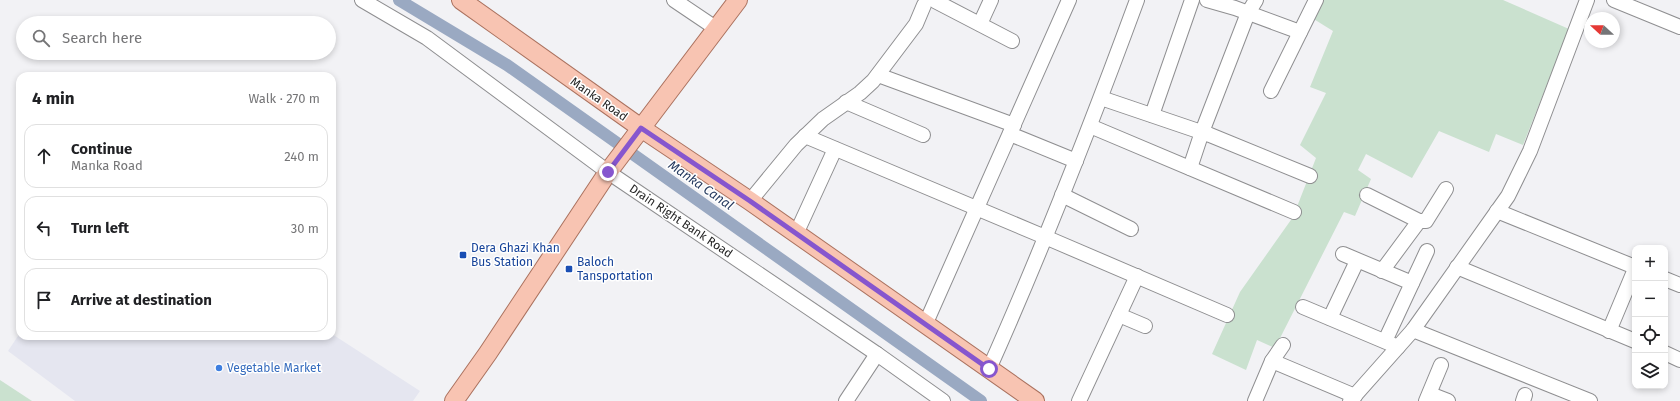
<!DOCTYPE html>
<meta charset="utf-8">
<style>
body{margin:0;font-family:"Fira Sans",sans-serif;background:#f6f6f6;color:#202124}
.controls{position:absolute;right:12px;bottom:12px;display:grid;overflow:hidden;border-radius:8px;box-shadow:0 2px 6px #0003}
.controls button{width:36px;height:36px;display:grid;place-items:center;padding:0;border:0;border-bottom:1px solid #e0e0e0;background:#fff;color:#202124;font:20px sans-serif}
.compass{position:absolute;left:1584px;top:12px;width:36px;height:36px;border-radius:50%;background:#fff;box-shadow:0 2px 6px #0003;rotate:291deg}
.stop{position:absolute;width:12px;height:12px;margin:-9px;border:3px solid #8656ce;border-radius:50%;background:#fff}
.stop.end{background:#8656ce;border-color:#fff;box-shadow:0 1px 4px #0008}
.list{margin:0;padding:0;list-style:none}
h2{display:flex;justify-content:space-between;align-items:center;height:52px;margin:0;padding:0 16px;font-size:17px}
h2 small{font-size:13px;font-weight:400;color:#757577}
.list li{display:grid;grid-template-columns:26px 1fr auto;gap:12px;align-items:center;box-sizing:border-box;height:64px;margin:0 8px 8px;padding:0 8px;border:1px solid #e0e0e0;border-radius:12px}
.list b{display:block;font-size:15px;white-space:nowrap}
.list p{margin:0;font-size:13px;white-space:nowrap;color:#757577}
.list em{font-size:13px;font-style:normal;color:#757577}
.icon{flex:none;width:22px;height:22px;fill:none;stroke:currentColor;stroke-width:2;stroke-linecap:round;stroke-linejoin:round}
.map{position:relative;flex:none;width:1680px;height:401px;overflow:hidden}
.search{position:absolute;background:#fff;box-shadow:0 2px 6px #0003;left:16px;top:16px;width:320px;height:44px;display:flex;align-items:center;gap:10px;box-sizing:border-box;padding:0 14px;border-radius:22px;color:#757577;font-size:15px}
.panel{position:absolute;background:#fff;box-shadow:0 2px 6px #0003;left:16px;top:72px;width:320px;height:268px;border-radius:12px}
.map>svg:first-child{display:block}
</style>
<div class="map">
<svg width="1680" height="401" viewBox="0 0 1680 401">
<rect width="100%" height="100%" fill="#f2f2f5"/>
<polygon fill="#e5e6f0" points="20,333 20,336 332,336 332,334 420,391 413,401 75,401 8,351"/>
<g fill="#cae1cf">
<polygon points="1319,0 1503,0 1569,29 1523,145 1496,134 1489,152 1439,131 1412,178 1366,154 1358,170 1371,179 1355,216 1344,212 1275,348 1257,340 1246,370 1212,354 1240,292 1293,217 1316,158 1300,145 1326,93 1310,87 1333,31 1312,18"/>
<polygon points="0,380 32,401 0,401"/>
</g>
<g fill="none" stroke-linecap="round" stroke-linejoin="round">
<polyline stroke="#9aa9c2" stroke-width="12" points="399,0 507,65 981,401"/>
<g stroke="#8f8f91" stroke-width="16">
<g id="minor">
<polyline points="362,0 427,38 608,172 877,354 943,401"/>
<polyline points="674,0 717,29"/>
<polyline points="1207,0 1235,8 1300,32"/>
<polyline points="1614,0 1680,27"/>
<polyline points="935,1 1012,41"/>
<polyline points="980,24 991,0"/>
<polyline points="878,75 1014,125"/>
<polyline points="1271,91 1316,0"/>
<polyline points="1101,98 1210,135 1310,176"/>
<polyline points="846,102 923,135"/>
<polyline points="1152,115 1192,0"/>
<polyline points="1090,126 1294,212"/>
<polyline points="1010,134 1076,161"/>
<polyline points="805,136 1045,237 1227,315"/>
<polyline points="1190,168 1202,132 1248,13 1256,0"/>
<polyline points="1062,195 1131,229"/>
<polyline points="1367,195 1419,221"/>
<polyline points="750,201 796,145 823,119 860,93 873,81 916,24 924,5"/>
<polyline points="1497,211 1635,267"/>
<polyline points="796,234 835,149"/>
<polyline points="1343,254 1412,283"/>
<polyline points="1457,267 1635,341"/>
<polyline points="1382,271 1419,221 1426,221 1446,189"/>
<polyline points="1665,279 1680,285"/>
<polyline points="1303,307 1398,347"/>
<polyline points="1119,315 1145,326"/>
<polyline points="1330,318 1357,261"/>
<polyline points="925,325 1069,0"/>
<polyline points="1413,330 1590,401"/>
<polyline points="1609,331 1635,269"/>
<polyline points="1385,341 1427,251"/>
<polyline points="1665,353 1680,360"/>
<polyline points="1272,361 1355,396"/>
<path d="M989,369c54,-121 102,-244 148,-369"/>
<polyline points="1430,394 1448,401"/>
<polyline points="846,401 877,354"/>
<polyline points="1079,401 1137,276"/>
<polyline points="1255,401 1272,361 1283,345"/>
<polyline points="1350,401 1413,330 1508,196 1530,151 1587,0"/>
<polyline points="1426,401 1441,365"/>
<polyline points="1523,401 1525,395"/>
</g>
</g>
<g stroke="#ab725f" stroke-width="20">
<g id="major">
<polyline points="461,0 641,128 750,201 1035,401"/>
<polyline points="454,401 488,353 608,172 738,0"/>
</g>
</g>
<use href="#minor" stroke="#fff" stroke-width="14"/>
<use href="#major" stroke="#f8c4b2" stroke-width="18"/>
</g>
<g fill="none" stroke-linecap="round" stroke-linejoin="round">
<polyline stroke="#8656ce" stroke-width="5" points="608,172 641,128 750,201 989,369"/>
</g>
<g fill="#1a4fb4" stroke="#fff" stroke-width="1.5">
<rect x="459" y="251" width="8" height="8" rx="2"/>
<rect x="565" y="265" width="8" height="8" rx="2"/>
</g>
<circle fill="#3f7fe0" stroke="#fff" stroke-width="1.5" cx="219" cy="368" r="4"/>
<g text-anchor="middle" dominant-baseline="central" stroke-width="3" stroke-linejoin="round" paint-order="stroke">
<g font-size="12" fill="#242424" stroke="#fff">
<text transform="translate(599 99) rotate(35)">Manka Road</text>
<text transform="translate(681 221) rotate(34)">Drain Right Bank Road</text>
</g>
<g font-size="12" fill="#164399" stroke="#fff" text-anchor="start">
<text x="471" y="248">Dera Ghazi Khan<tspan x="471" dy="14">Bus Station</tspan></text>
<text x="577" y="262">Baloch<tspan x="577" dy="14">Tansportation</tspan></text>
</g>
<g font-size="12" fill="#366cbe" stroke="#fff" text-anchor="start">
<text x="227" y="368">Vegetable Market</text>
</g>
<g font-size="13" font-style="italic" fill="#263b60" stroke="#fff">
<text transform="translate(701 185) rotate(35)">Manka Canal</text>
</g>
</g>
</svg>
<div class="controls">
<button>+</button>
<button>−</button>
<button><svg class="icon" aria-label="locate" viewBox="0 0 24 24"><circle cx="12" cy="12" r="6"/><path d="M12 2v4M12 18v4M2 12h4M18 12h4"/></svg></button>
<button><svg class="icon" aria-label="layers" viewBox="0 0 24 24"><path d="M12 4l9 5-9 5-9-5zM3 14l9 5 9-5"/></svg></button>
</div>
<svg class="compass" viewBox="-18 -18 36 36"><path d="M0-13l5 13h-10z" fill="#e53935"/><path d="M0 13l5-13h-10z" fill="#757577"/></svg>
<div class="stop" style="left:989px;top:369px"></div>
<div class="stop end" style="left:608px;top:172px"></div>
<div class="search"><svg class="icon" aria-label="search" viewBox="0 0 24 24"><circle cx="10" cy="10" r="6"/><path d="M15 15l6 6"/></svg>Search here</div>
<section class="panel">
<h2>4 min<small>Walk · 270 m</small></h2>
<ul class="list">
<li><svg class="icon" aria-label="ahead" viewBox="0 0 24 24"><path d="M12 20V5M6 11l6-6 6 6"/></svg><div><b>Continue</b><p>Manka Road</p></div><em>240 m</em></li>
<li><svg class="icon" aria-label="left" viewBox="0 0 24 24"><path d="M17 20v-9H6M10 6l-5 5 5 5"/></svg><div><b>Turn left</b></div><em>30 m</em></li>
<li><svg class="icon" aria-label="arrive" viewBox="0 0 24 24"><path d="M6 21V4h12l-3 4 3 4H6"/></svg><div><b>Arrive at destination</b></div></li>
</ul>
</section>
</div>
